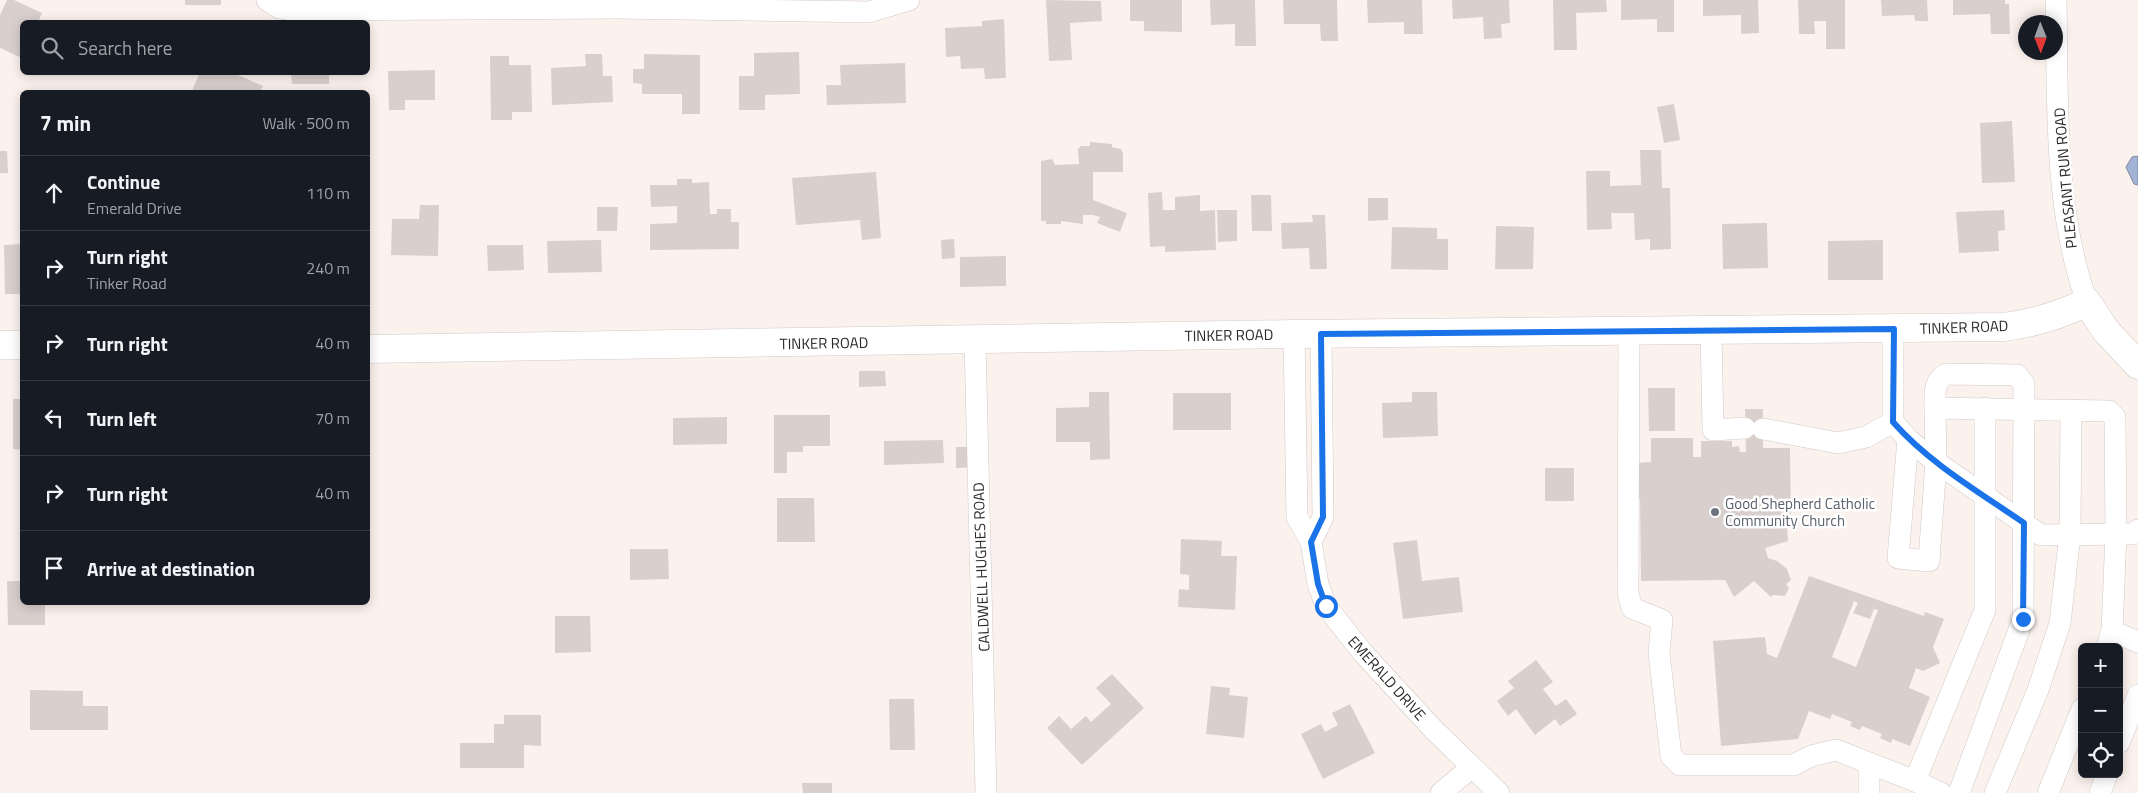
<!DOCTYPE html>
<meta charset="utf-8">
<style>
body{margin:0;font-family:"Titillium Web",sans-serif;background:#242831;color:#f1f3f6}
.controls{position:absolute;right:15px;bottom:15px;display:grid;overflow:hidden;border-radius:8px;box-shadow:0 2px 12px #0003}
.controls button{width:45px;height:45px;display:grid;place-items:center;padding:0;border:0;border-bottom:1px solid #363941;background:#171b24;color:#f1f3f6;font:25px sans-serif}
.compass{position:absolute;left:2018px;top:15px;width:45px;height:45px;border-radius:50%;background:#171b24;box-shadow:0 2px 12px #0003;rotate:179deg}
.stop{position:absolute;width:15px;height:15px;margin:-11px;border:4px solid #1a73e8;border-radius:50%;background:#fff}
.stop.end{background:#1a73e8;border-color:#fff;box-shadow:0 1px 5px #0008}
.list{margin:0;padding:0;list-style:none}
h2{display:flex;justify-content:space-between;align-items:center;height:65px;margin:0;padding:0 20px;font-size:21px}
h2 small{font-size:16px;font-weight:400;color:#9ea1a6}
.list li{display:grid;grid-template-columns:32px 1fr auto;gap:15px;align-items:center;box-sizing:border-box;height:75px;padding:0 20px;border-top:1px solid #363941}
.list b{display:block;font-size:19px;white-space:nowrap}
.list p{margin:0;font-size:16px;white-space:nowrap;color:#9ea1a6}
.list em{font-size:16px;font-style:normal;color:#9ea1a6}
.icon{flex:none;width:28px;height:28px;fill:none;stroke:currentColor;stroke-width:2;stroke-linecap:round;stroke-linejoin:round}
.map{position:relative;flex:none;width:2138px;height:793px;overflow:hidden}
.search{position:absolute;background:#171b24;box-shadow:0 2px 12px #0003;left:20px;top:20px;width:350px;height:55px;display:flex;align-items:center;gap:12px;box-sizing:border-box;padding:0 18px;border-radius:8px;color:#9ea1a6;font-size:19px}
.panel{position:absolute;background:#171b24;box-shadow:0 2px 12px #0003;left:20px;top:90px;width:350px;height:515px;border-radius:8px}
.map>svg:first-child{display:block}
</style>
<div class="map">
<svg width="2138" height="793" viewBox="0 0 2138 793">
<rect width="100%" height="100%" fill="#fbf2ee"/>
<polygon fill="#a2b3d5" stroke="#7f8aa1" points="2138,156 2138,185 2134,184 2126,167 2132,157"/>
<g fill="#d9d0ce" fill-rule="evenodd">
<polygon points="7,0 14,0 42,13 38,22 22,22 22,58 0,48 0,15"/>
<rect x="185" y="0" width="36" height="5"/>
<polygon points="1046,0 1101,1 1102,21 1070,23 1072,60 1049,61"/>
<polygon points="1130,0 1182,0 1182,32 1144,31 1144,21 1130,21"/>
<polygon points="1210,0 1255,0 1256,46 1235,46 1235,24 1211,25"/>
<polygon points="1283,0 1337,0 1338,41 1321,41 1320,24 1284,24"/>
<polygon points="1367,0 1422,0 1423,34 1404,34 1404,22 1368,23"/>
<polygon points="1452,0 1509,0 1510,23 1501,24 1502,38 1484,39 1483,17 1453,19"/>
<polygon points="1553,0 1606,0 1607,12 1576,13 1577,50 1554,50"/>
<polygon points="1621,0 1674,0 1674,32 1657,32 1657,19 1621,20"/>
<polygon points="1703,0 1758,0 1759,33 1741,34 1741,15 1703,16"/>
<polygon points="1798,0 1845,0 1845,49 1826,49 1826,21 1814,21 1815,34 1799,34"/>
<polygon points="1881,0 1927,0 1928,21 1915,21 1914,15 1882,16"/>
<polygon points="1953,0 2005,0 2005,4 2009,4 2010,34 1991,34 1990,14 1953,15"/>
<polygon points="1004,19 1006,78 985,79 984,68 961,69 960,56 946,57 945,28 982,26 982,21"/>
<polygon points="799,52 800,94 765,95 765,110 739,110 739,76 754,76 754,53"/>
<polygon points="585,54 602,54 603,76 612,76 613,102 552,105 551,68 586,66"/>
<polygon points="644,54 700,55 700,114 682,114 682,94 642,94 642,84 633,83 633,69 644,69"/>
<polygon points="490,56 509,56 509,65 531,65 532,112 512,112 512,120 491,120"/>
<polygon points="905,63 906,103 827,105 826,85 841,85 840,65"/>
<polygon points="435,70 435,100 405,100 405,110 389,110 388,71"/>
<polygon points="200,72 231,72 263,86 260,92 196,92 192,91"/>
<polygon points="291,72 329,72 329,84 292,84"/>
<polygon points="1674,104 1680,140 1664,143 1657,107"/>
<polygon points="2012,121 2015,182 1982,183 1980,123"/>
<polygon points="1090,142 1112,144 1112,147 1121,149 1123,153 1123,172 1093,172 1093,200 1127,213 1120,232 1097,223 1100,217 1093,215 1083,215 1083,224 1061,221 1061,224 1046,224 1046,221 1041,221 1041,161 1052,159 1055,165 1079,164 1078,149 1081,146 1090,146"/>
<polygon points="1640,150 1661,150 1662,188 1670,188 1671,249 1650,250 1650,239 1635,240 1634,213 1611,213 1612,229 1587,230 1586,171 1610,171 1610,186 1641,185"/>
<polygon points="0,151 7,151 8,173 0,173"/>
<polygon points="876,172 881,238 862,240 860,220 796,225 792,178"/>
<polygon points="677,179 692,179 692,183 709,182 710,214 717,214 717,209 731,209 731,222 739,222 739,249 650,250 650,224 677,223 677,206 651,207 650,185 677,185"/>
<polygon points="1162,192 1163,210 1175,210 1175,197 1200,195 1200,211 1215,210 1216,250 1165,252 1165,246 1150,247 1148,193"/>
<polygon points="1251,195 1271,195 1272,231 1252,231"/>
<polygon points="1368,198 1388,198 1388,220 1368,221"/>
<polygon points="420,205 439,205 438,256 391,255 392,219 419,219"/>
<polygon points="597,207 618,207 617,231 597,231"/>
<polygon points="1217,210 1237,210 1237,241 1218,242"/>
<polygon points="2004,210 2005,230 1998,231 1999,251 1959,253 1956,212"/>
<polygon points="1312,215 1325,215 1327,269 1310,269 1309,248 1282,249 1281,223 1313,222"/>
<polygon points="1767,223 1768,268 1723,269 1722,224"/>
<polygon points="1496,226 1534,227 1533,269 1495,269"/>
<polygon points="1392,227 1437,228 1437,239 1448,239 1448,270 1391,269"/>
<polygon points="954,239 955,258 942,259 941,240"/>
<polygon points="601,240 602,272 548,273 547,241"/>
<polygon points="1883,240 1883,280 1828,280 1828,241"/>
<polygon points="22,244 22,294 5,294 4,245"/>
<polygon points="487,245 523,245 524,270 488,271"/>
<polygon points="1006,256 1006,286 960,287 960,257"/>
<polygon points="859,371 885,371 886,386 859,387"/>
<polygon points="1648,388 1675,388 1675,431 1649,431"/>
<polygon points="1089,392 1109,392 1110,459 1090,460 1090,442 1056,442 1056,408 1089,407"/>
<polygon points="1412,392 1437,392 1438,436 1383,438 1382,403 1412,402"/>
<rect x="1173" y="393" width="58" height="37"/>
<polygon points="13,399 22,399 22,450 13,449"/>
<polygon points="1745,409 1763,409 1763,448 1790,448 1791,525 1787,527 1788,541 1765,548 1768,558 1777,561 1787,569 1791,580 1786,584 1789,588 1785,596 1773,595 1771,597 1754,581 1734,597 1725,580 1641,581 1640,498 1636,499 1635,463 1651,462 1651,438 1693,438 1693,457 1701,457 1701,441 1732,441 1732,447 1739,446 1740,452 1746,452"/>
<polygon points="774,415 830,415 830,446 803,446 803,452 787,452 787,473 774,473"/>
<polygon points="727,417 727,444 673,445 673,418"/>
<polygon points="943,440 944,463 884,465 884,441"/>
<polygon points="956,447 976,447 977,467 956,468"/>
<rect x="1545" y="468" width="29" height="33"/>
<polygon points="777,498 814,498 815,542 777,542"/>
<polygon points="1181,539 1222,541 1221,556 1237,556 1235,610 1178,607 1179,589 1189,590 1189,575 1180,574"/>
<polygon points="1417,540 1422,581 1459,577 1463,612 1403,619 1393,543"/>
<polygon points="630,549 668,549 669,579 630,580"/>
<path d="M1809,576l115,40 1,-4 19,7 -11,28 7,16 -17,8 -7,-3 -7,20 21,9 -20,49 -18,-7 -1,4 -11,-5 2,-4 -20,-8 -2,4 -10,-4 2,-4 -20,-8 -2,5 -21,-8 -11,28 -77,7 -8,-105 52,-4 2,17 10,4zM1854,601l4,2 -5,10 17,6 4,-10 4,1 -22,57 -24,-10z"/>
<polygon points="7,581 22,581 22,602 45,602 45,625 8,625"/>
<polygon points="555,616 590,616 591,652 555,653"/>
<polygon points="1536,660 1553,682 1543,689 1556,706 1566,699 1577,714 1560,726 1555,719 1535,735 1516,709 1508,716 1497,701 1514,688 1508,681"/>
<polygon points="1112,674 1144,708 1082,765 1047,728 1059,716 1071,729 1086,716 1091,722 1111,704 1096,688"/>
<polygon points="1211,686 1230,688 1229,695 1248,697 1244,738 1206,734"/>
<polygon points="30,690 83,691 83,706 108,706 108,730 30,730"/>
<polygon points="889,699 914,699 915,750 890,750"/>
<polygon points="1350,704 1375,753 1323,779 1301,734 1321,724 1325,732 1338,725 1332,713"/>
<polygon points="504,715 541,715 541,746 524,745 524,768 460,768 460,743 494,743 494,724 504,724"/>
<polygon points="802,783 832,783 832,793 803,793"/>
</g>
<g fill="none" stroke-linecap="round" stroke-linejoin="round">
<g stroke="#d1c9c5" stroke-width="22">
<g id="minor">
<polyline points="267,0 279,8 291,10 615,8 869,12 909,0"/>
<path d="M2056,0c2,100 -3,207 31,302"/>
<polyline points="1893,329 1893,422 1908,439 1936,462 2041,535 2133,534 2138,530"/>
<polyline points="1711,330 1713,430 1745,428"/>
<polyline points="1629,331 1628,593 1632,608 1662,620 1659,653 1671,756 1680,765 1794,765 1811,756 1836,750 1915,781 1985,610 1985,408"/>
<polyline points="1294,334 1297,517 1311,542 1318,584 1326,606 1363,653 1434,730 1499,793"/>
<polyline points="975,341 986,793"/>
<path d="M1935,408c0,-14 -2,-26 11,-34l71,1 7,9 -1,235 -64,174"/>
<polyline points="1763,429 1838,443 1866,437 1893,422"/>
<polyline points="1908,439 1898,558 1929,561 1936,462 1935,408 2109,411 2115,417 2116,534 2112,631 2107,647"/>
<polyline points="1311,542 1323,517 1321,334"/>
<polyline points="2112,631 2138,642"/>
<polyline points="2119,743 2138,695"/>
<polyline points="1869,763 1869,793"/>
<polyline points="1915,781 1941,793"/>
<polyline points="1441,793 1472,767"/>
<polyline points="1995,793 2038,690 2060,623 2070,534 2071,410"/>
<polyline points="2048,793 2082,709"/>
<polyline points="2100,793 2107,774"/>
</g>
</g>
<g stroke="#d1c9c5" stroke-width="29">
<g id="major">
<polyline points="0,345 22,345"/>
<path d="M368,349l926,-15 710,-7c30,-4 55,-11 83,-25l19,29 32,34"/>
</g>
</g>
<use href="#minor" stroke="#fff" stroke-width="21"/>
<use href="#major" stroke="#fff" stroke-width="28"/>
</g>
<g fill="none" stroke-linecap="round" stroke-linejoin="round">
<path stroke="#1a73e8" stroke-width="6" d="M1326,606l-8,-22 -7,-42 12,-25 -2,-183 573,-5 -1,93c36,41 86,70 131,101l-1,96"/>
</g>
<circle fill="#6b7280" stroke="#fff" stroke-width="2" cx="1715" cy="512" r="5"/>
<g text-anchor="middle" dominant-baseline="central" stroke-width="5" stroke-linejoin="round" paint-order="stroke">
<g font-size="15" fill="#2d2928" stroke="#fff">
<text transform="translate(2065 178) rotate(-95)">PLEASANT RUN ROAD</text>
<text transform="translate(1964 327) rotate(-2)">TINKER ROAD</text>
<text transform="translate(1229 335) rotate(-1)">TINKER ROAD</text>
<text transform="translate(824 343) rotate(-1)">TINKER ROAD</text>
<text transform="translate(981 567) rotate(-92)">CALDWELL HUGHES ROAD</text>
<text transform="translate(1387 678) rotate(48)">EMERALD DRIVE</text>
</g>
<g font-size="15" fill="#5b616d" stroke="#fff" text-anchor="start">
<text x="1725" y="503">Good Shepherd Catholic<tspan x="1725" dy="17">Community Church</tspan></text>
</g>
</g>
</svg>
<div class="controls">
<button>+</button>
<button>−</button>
<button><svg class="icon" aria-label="locate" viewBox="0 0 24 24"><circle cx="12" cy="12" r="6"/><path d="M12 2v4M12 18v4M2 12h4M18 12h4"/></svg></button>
</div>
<svg class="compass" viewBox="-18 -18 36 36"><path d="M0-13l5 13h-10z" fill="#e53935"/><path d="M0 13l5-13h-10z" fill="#9ea1a6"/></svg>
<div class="stop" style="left:1326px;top:606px"></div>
<div class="stop end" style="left:2023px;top:619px"></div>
<div class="search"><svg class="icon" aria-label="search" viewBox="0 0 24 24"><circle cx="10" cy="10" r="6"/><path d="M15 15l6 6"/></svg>Search here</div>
<section class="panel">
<h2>7 min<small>Walk · 500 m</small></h2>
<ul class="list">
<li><svg class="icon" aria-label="ahead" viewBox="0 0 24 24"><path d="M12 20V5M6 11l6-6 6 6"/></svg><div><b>Continue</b><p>Emerald Drive</p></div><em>110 m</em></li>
<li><svg class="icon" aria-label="right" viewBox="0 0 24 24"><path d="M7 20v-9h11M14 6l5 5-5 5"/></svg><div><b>Turn right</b><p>Tinker Road</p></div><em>240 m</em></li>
<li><svg class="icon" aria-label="right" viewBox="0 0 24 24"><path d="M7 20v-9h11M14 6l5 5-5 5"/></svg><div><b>Turn right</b></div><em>40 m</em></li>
<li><svg class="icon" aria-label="left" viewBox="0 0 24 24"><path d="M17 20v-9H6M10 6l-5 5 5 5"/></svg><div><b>Turn left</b></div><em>70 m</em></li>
<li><svg class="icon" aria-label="right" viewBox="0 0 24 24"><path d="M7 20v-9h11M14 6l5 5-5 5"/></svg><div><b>Turn right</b></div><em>40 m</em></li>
<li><svg class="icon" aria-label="arrive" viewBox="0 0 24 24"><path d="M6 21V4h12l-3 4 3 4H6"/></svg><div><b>Arrive at destination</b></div></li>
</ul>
</section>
</div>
